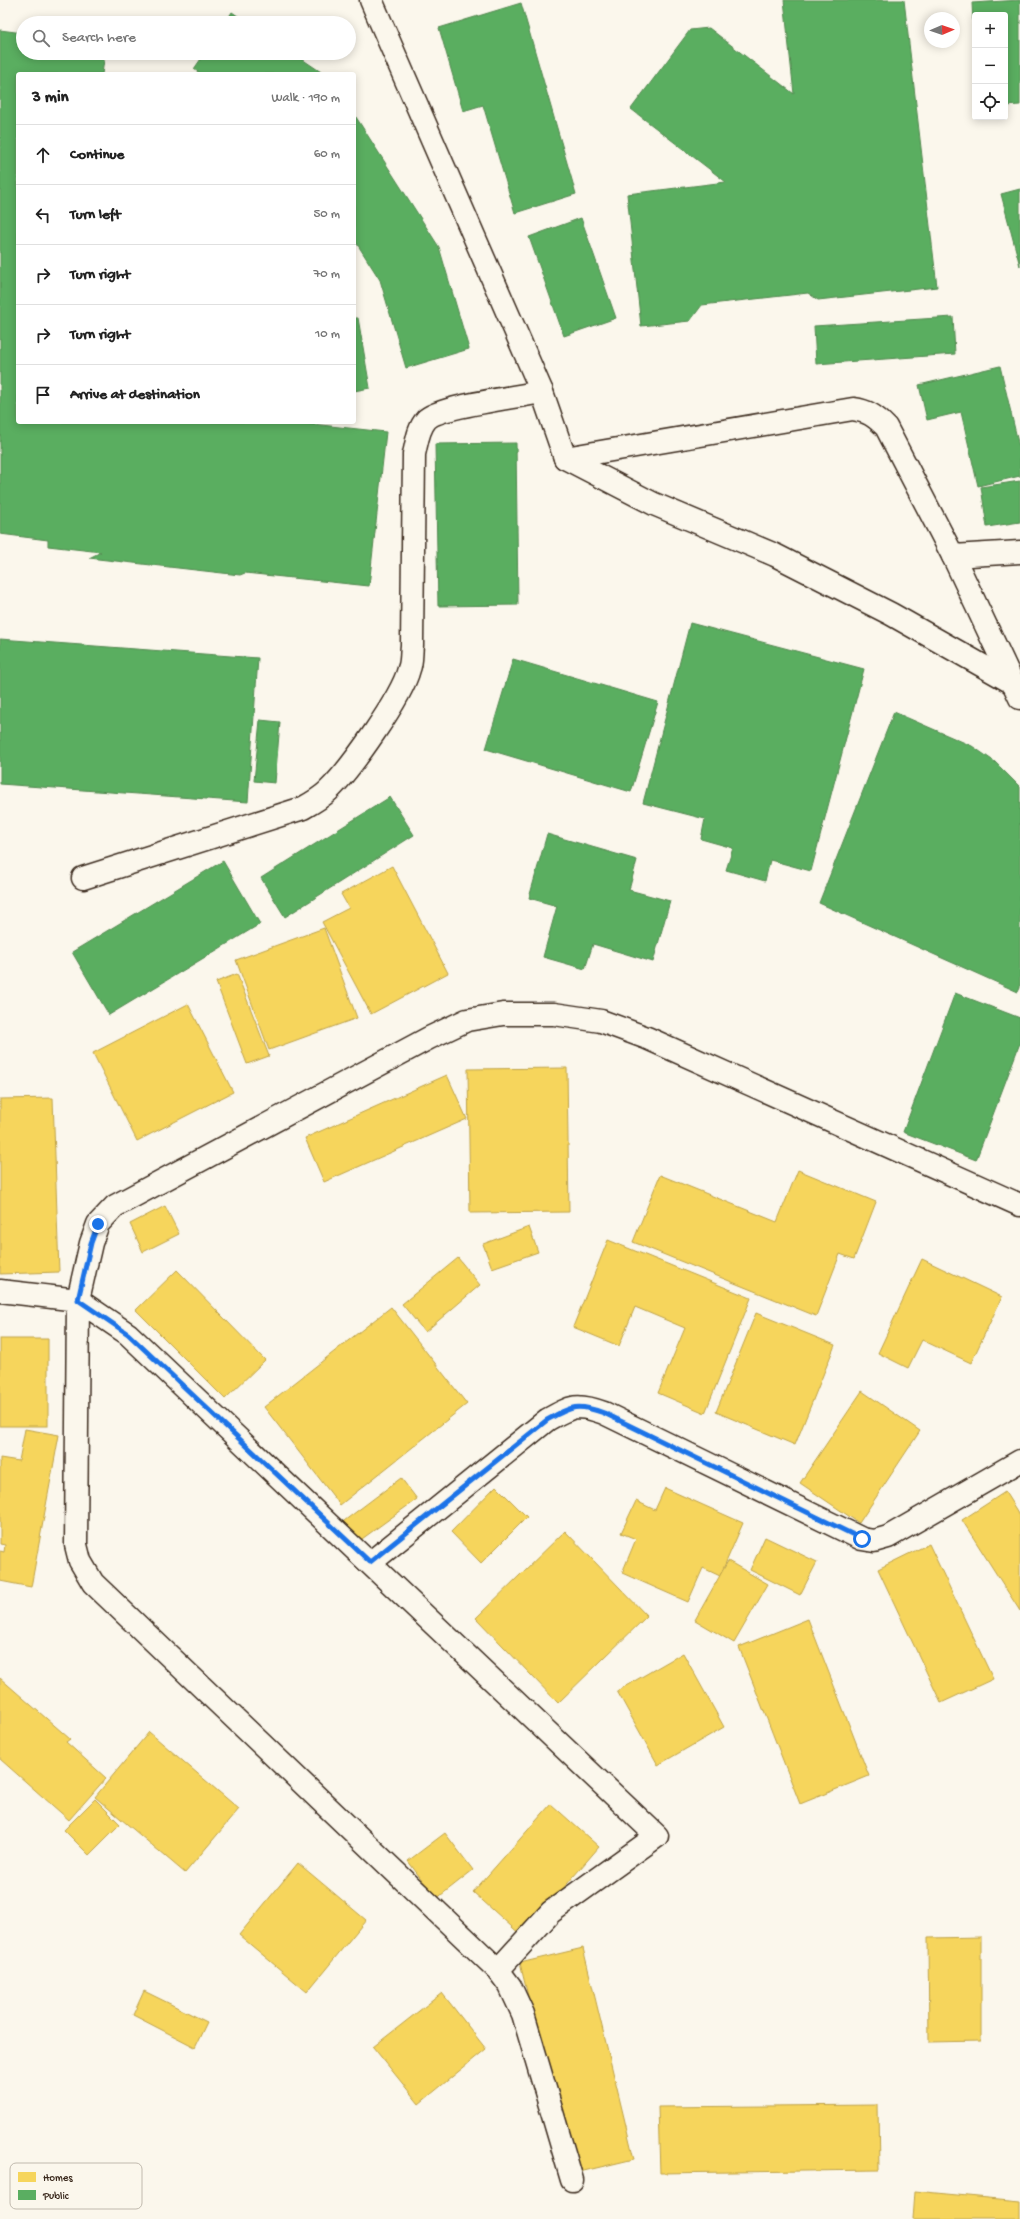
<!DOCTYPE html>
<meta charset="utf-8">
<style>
body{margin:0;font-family:"Gochi Hand",sans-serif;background:#f6f6f6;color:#222}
.controls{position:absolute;right:12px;top:12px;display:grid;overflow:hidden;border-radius:4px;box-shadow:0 2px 10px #0003}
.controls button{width:36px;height:36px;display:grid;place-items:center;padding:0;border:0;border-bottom:1px solid #e0e0e0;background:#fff;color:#222;font:20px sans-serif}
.compass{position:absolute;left:924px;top:12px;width:36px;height:36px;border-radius:50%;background:#fff;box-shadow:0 2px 10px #0003;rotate:88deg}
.stop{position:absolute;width:12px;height:12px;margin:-9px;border:3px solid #1a73e8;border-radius:50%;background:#fff}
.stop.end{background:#1a73e8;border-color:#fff;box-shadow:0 1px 4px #0008}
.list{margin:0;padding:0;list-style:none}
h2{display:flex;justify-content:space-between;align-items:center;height:52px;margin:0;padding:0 16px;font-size:17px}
h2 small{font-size:13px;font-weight:400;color:#767676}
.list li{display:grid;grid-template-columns:26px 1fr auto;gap:12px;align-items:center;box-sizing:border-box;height:60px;padding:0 16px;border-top:1px solid #e0e0e0}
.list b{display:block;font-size:15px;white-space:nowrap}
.list em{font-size:13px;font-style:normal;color:#767676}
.icon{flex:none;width:22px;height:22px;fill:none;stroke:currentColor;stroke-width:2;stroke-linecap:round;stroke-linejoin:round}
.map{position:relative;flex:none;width:1020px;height:2219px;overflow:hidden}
.search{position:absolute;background:#fff;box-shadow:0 2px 10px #0003;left:16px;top:16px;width:340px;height:44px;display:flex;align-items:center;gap:10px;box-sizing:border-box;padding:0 14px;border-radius:22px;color:#767676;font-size:15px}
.panel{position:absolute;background:#fff;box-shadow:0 2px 10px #0003;left:16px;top:72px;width:340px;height:352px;border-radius:4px}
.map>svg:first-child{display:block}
</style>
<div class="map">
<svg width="1020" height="2219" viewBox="0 0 1020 2219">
<rect width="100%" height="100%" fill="#fbf7ec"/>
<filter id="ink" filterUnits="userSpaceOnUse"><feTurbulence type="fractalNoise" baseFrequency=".025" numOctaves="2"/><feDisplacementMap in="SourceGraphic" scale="8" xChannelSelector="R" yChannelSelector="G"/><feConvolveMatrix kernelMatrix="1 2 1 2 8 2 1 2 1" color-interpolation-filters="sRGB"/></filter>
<g filter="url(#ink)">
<g fill="#f6d55c" stroke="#bea249">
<polygon points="392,866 448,973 371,1014 322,922 349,908 341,894"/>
<polygon points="324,928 357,1018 269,1050 236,960"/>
<polygon points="237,974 269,1056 247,1064 216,982"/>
<polygon points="188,1004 233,1092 137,1141 93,1053"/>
<polygon points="567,1068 569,1212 470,1213 468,1069"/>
<polygon points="447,1075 467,1119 324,1182 305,1138"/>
<polygon points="53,1098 59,1272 0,1274 0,1099"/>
<polygon points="798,1170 876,1202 854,1259 840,1254 816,1316 633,1242 660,1175 777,1222"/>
<polygon points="165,1206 179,1234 143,1252 130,1224"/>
<polygon points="529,1227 538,1252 492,1268 483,1244"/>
<polygon points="608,1240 751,1298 705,1413 658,1393 685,1328 635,1307 619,1346 573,1327"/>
<polygon points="458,1258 480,1285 425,1332 402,1304"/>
<polygon points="922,1259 1002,1297 971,1363 922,1340 908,1368 878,1353"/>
<polygon points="177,1270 265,1360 225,1399 136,1310"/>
<polygon points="391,1307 467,1404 340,1505 264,1407"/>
<polygon points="756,1313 835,1345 795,1445 716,1412"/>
<rect x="0" y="1339" width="48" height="87"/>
<polygon points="862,1391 920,1431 859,1523 800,1483"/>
<polygon points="25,1429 59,1435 31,1587 0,1581 0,1551 4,1552 5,1545 0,1544 0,1458 19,1461"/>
<polygon points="401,1478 417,1499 355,1544 340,1524"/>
<polygon points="496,1486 527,1517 481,1563 451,1532"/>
<polygon points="665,1488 743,1523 720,1576 703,1568 688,1602 622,1573 636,1539 621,1533 636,1501 655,1510"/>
<polygon points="1005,1492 1020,1516 1020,1611 962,1520"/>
<polygon points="565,1531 647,1616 558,1703 476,1618"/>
<polygon points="765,1537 817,1562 800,1595 750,1570"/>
<polygon points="929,1544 993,1679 941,1703 878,1569"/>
<polygon points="728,1561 768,1584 734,1643 695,1620"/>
<polygon points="808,1619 869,1776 800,1804 739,1647"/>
<polygon points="683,1653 724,1727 658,1765 617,1691"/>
<polygon points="0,1678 70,1739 66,1742 106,1778 69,1820 0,1759"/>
<polygon points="149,1732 239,1809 185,1873 95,1797"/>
<polygon points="95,1799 120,1824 89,1855 64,1830"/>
<polygon points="551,1804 599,1847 522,1936 473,1892"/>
<polygon points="445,1833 473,1870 436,1899 408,1861"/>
<polygon points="298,1863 366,1920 307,1992 239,1935"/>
<polygon points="981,1937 981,2041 929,2042 928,1938"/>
<polygon points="583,1948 634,2159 571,2174 520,1963"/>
<polygon points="144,1991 207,2022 195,2047 133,2015"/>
<polygon points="442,1993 486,2049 419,2104 373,2047"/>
<polygon points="878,2105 879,2170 660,2173 658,2107"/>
<polygon points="915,2191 1020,2201 1020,2219 913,2219"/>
</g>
<g fill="#5aae61" stroke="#51864d">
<polygon points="784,0 904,0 937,287 818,300 808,293 702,305 690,321 641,326 627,194 726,182 631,109 690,30 709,28 794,94"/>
<polygon points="1020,0 1020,105 1005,106 1005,15 975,15 975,64 972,3"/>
<polygon points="521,3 576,194 515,213 483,105 463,111 439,28"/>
<polygon points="232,12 248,23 225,23"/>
<polygon points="0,30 23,33 23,53 105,53 102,74 18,74 18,422 293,422 386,432 369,586 245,573 240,575 89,558 101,552 48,546 48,540 0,534"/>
<polygon points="205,53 293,53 324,74 201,74 194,69"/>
<polygon points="354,114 439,247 469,349 406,368 380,280 354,239"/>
<polygon points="1020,189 1020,266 1001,194"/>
<polygon points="581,218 616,318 564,336 529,237"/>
<polygon points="953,317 955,354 816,364 814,326"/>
<polygon points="354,318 358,318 370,388 354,391"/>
<polygon points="1000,366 1020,451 1020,476 978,486 961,412 927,420 919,385"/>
<polygon points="516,443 518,605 438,606 435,444"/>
<polygon points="1020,481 1020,522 987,527 981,487"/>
<polygon points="690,623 864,669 811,871 770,860 765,881 726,870 733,848 701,839 705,819 643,803"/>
<polygon points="0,639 258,658 248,802 0,784"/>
<polygon points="513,659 658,702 631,792 486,749"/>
<polygon points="894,712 972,746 995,762 1020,787 1020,988 1018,992 819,903"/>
<polygon points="260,720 280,722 275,783 254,781"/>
<polygon points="390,797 414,835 285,917 261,878"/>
<polygon points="547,834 637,860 629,890 670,901 653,962 593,944 585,969 543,957 557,906 529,898"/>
<polygon points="223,861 260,924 109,1015 72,952"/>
<polygon points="955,993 1020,1018 1020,1043 976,1160 903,1132"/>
</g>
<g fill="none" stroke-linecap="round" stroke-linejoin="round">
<g stroke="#3b2a1e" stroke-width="25">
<g id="minor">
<polyline points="371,0 542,392 565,458 654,504 775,555 891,614 1013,683"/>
<path d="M565,458l288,-49c15,2 22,7 33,18l67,129 67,142"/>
<polyline points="953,556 1020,552"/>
<path d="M83,878l220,-70c9,-5 18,-10 25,-17 22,-21 74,-94 81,-122 3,-7 2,-16 3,-24l2,-191c3,-12 4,-25 12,-34 10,-13 96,-24 116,-28"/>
<polyline points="0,1291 78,1300 128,1334 657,1836 551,1912 498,1970"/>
<path d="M370,1563l177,-143c25,-14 30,-17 57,-7l258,126 12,2 14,-4 132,-76"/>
<polyline points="572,2180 523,2014 510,1986 498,1970 93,1583 80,1561 76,1545 78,1300 91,1243 98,1224 115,1206 429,1038 467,1020 503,1014 554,1014 601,1021 647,1038 1020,1205"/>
</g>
</g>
<use href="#minor" stroke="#fbf7ec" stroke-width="22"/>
</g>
</g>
<g fill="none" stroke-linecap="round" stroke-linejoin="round" filter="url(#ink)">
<path stroke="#1a73e8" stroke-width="5" d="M98,1224l-7,19 -13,57 50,34 242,228 177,-142c25,-14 30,-17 57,-7l258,126"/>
</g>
<rect x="10" y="2163" width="132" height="46" rx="6" fill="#fbf7ec" stroke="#c1baae" stroke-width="1"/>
<rect x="18" y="2172" width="18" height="10" fill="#f6d55c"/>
<rect x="18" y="2190" width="18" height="10" fill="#5aae61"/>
<g font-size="11" fill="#3b2a1e">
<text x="43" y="2181">Homes</text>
<text x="43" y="2199">Public</text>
</g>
</svg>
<div class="controls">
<button>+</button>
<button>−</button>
<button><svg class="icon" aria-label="locate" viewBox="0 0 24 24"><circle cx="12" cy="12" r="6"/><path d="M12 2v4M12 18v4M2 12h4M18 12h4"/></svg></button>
</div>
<svg class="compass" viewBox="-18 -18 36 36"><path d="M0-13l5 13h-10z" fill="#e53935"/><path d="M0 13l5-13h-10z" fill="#767676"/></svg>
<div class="stop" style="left:862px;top:1539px"></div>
<div class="stop end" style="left:98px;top:1224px"></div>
<div class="search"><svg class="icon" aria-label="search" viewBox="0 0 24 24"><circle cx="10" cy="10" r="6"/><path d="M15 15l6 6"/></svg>Search here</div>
<section class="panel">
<h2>3 min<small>Walk · 190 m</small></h2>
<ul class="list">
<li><svg class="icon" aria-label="ahead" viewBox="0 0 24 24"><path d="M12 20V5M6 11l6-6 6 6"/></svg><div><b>Continue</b></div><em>60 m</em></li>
<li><svg class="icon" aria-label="left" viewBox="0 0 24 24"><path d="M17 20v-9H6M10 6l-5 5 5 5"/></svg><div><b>Turn left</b></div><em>50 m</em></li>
<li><svg class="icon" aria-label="right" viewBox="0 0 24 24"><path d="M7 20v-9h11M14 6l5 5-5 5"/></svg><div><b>Turn right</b></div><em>70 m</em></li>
<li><svg class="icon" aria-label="right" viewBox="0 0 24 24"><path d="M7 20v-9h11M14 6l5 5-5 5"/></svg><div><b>Turn right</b></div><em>10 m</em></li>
<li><svg class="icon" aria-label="arrive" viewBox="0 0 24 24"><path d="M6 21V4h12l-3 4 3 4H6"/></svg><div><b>Arrive at destination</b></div></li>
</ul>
</section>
</div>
